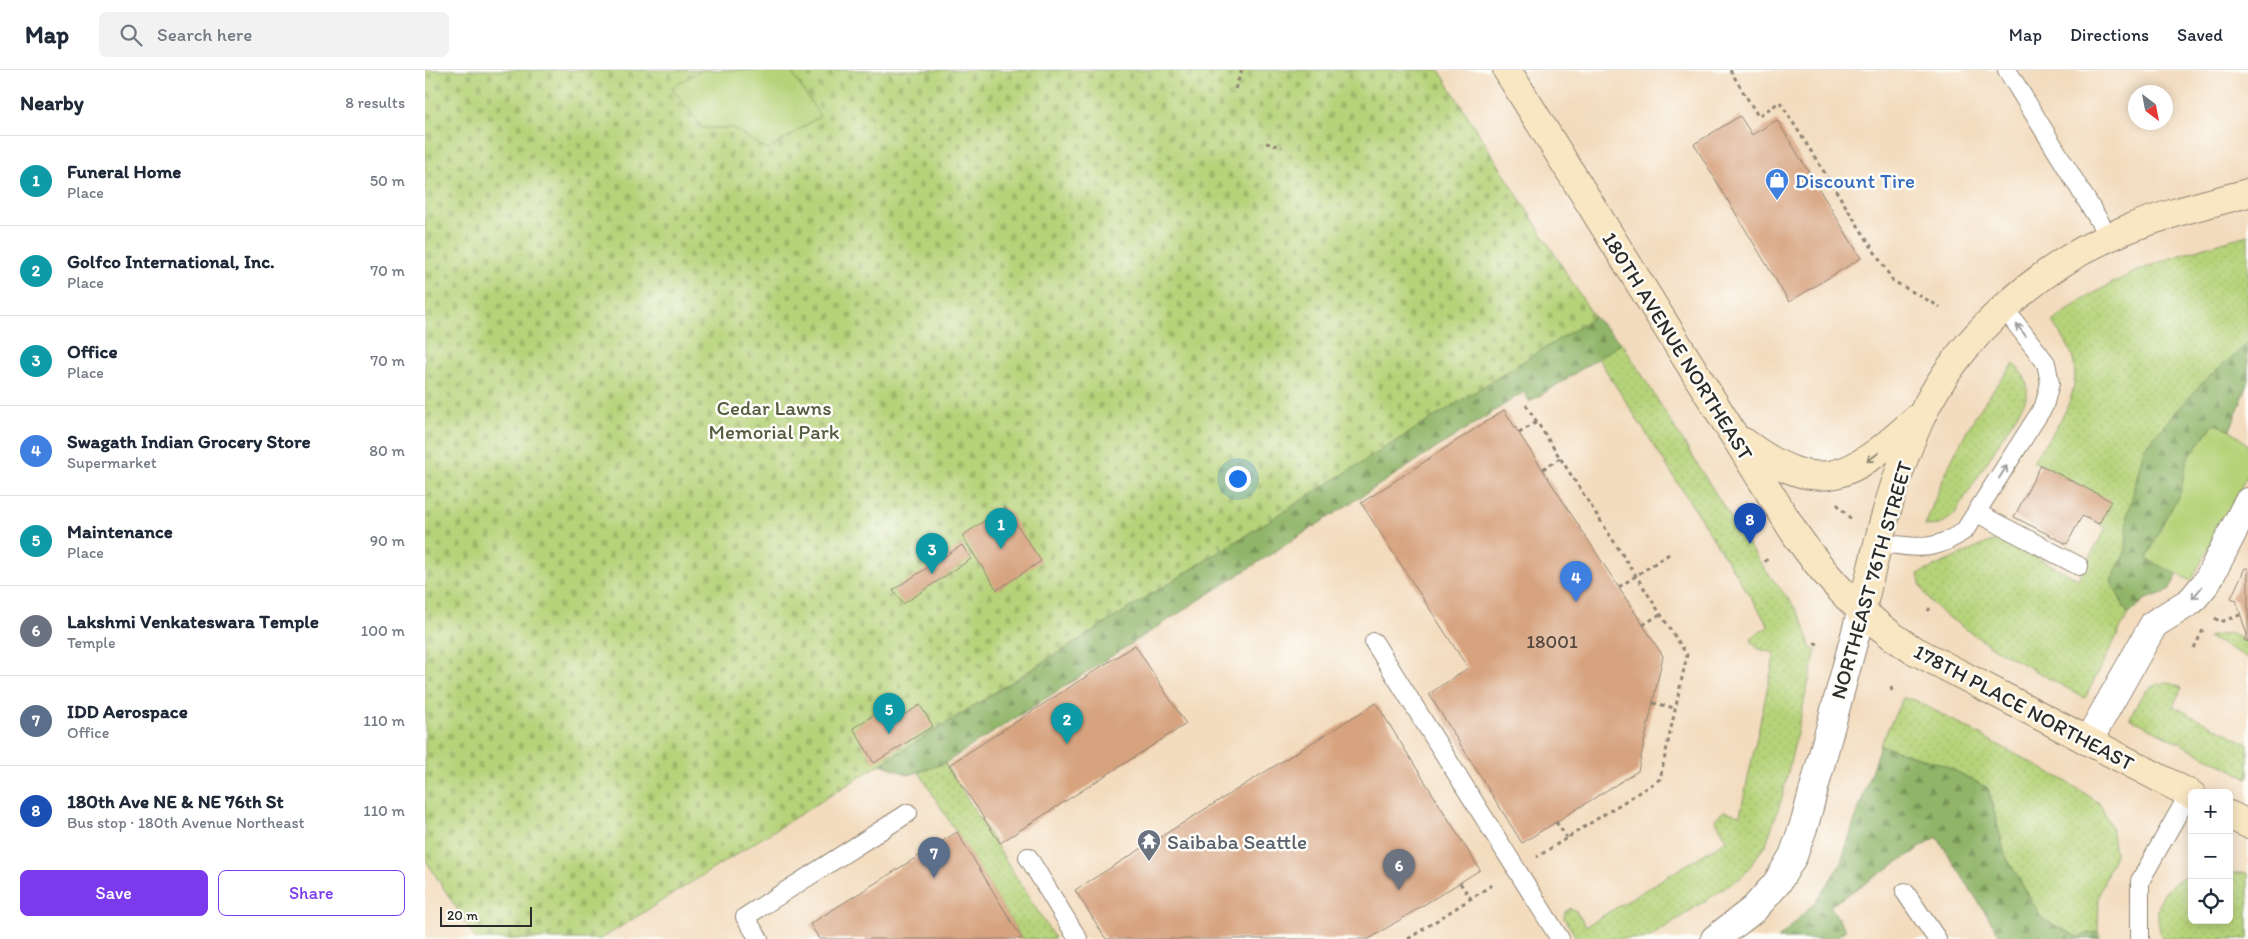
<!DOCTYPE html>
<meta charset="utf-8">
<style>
body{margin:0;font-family:Itim,sans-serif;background:#f2f2f3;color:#1f2937}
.controls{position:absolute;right:15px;bottom:15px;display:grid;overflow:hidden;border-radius:8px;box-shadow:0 2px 12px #0003}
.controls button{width:45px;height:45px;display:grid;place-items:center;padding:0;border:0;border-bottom:1px solid #e0e1e3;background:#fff;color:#1f2937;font:25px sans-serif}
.compass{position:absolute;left:1703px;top:15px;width:45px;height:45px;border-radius:50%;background:#fff;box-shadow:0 2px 12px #0003;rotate:148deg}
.scale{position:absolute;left:15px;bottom:12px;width:92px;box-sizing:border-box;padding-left:5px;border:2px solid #2b2b2b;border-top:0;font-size:14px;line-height:18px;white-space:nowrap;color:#2b2b2b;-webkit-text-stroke:4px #fdfcf7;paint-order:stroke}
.you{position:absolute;left:812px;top:408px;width:18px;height:18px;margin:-12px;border:4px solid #fff;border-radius:50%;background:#1a73e8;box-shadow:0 0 0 8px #1a73e833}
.badge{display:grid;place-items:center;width:32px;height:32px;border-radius:50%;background:#7c3aed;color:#fff;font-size:16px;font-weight:700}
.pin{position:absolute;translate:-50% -41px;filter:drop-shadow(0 1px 2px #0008)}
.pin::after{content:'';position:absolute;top:26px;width:18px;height:15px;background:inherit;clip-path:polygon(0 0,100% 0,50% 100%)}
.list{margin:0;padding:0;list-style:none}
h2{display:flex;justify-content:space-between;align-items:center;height:65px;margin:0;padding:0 20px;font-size:21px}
h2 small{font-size:16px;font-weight:400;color:#747a83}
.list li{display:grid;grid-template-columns:32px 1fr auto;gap:15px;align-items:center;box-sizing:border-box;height:90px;padding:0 20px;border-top:1px solid #e0e1e3}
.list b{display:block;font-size:19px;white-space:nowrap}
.list p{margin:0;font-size:16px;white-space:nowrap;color:#747a83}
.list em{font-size:16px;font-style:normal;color:#747a83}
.actions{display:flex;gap:10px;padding:15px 20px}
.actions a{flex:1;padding:11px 0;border:1px solid #7c3aed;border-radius:8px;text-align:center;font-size:18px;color:#7c3aed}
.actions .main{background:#7c3aed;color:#fff}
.icon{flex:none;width:28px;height:28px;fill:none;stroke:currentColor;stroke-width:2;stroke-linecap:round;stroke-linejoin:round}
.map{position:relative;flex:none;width:1823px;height:869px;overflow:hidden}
header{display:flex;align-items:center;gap:30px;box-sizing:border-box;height:70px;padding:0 25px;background:#fff;border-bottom:1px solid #e0e1e3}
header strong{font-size:24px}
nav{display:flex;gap:28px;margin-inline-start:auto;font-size:18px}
.search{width:350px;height:45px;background:#f2f2f3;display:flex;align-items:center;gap:12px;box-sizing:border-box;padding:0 18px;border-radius:8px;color:#747a83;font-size:19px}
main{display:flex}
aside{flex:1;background:#fff}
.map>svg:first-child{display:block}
</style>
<header>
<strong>Map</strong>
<div class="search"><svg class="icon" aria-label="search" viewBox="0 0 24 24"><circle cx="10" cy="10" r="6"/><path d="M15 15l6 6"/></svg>Search here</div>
<nav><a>Map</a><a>Directions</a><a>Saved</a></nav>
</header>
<main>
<aside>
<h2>Nearby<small>8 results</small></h2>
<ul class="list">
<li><span class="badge" style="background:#0f9aa8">1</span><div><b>Funeral Home</b><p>Place</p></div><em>50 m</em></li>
<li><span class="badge" style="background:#0f9aa8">2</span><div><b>Golfco International, Inc.</b><p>Place</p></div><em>70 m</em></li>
<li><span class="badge" style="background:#0f9aa8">3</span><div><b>Office</b><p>Place</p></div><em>70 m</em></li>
<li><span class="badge" style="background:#3f7fe0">4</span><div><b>Swagath Indian Grocery Store</b><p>Supermarket</p></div><em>80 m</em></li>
<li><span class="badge" style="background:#0f9aa8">5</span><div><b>Maintenance</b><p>Place</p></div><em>90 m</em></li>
<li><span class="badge" style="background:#6b7280">6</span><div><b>Lakshmi Venkateswara Temple</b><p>Temple</p></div><em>100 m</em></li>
<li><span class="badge" style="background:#5c6f8a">7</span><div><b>IDD Aerospace</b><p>Office</p></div><em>110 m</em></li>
<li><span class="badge" style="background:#1a4fb4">8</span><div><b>180th Ave NE &amp; NE 76th St</b><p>Bus stop · 180th Avenue Northeast</p></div><em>110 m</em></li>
</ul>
<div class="actions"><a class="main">Save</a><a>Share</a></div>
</aside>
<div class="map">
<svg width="1823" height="869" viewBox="0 0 1823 869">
<defs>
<pattern id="grass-dots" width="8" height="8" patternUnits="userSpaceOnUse" patternTransform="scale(1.25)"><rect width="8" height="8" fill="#b6d379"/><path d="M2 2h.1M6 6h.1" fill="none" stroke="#9db569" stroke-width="1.8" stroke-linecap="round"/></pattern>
<pattern id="forest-firs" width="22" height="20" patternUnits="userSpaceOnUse" patternTransform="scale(1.25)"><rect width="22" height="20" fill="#90b569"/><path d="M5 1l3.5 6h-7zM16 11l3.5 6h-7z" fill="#769357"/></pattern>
<pattern id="cemetery-stones" width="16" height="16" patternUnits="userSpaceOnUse" patternTransform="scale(1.25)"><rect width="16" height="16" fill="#b6d379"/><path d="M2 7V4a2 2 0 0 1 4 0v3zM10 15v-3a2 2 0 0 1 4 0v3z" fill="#9db569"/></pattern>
</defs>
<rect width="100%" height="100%" fill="#fdfcf7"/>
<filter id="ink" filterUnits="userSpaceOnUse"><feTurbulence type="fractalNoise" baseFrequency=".02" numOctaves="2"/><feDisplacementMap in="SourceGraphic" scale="10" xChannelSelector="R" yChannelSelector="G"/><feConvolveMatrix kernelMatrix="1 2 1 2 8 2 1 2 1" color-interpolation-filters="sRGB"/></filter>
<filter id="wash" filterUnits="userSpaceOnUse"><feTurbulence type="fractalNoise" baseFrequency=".0096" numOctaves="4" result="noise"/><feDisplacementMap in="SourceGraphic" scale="20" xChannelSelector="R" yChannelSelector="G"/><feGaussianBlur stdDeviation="1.12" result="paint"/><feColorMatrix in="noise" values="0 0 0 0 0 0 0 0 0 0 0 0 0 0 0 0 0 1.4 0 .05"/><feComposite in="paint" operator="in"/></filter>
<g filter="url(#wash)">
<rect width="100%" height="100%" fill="#f3dcbe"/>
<g fill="url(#grass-dots)" stroke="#707f52">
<path d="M1823,165v108l-13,14 -107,157 -1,36 -16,31 17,33 -43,84 -95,-52 -49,-34 -11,-11 -9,-14 -3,-13 72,-32 13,-2 75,39 28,-51 -7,-4 11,-23 -77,-40c20,-30 47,-60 41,-98 -2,-15 -14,-29 -22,-41 59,-47 124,-68 196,-87z"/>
<path d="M1197,273c46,73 90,147 137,218 22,33 45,46 51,87l6,2 -34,148 -16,46 -23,32 -96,63h-70l-13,-21 1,-6 5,-4 6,3 10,15 141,-86 -12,-21 9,-8 16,4 35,-162c-10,-3 -21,-2 -24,-15l18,-12 -171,-268z"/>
<path d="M1589,294c12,13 16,20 11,37l-71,114 -14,10 -15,1c23,-64 45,-110 89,-162z"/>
<polygon points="1805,563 1823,572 1823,588 1783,567"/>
<path d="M1742,612l15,6 -9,18 75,38v34l-118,-60c11,-21 12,-31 37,-36z"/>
<polygon points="1478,628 1490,630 1644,713 1674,733 1686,756 1690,784 1674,825 1673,861 1653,867 1617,849 1580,785 1563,718 1519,695 1455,675"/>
<polygon points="520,693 630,869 597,869 494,702"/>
<path d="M1767,803v47h37v-47h19v66h-86c-10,-33 -2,-52 30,-66z"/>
</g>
<g fill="url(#forest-firs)" stroke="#5e704a">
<polygon points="1169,247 1197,273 1105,332 1099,322 520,693 484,705 456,694"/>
<polygon points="1823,273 1823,314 1805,360 1789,354 1762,390 1755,424 1739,451 1722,488 1753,504 1744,521 1721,529 1703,544 1686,511 1701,480 1703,444 1719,378 1774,316"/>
<polygon points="1455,675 1519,695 1563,718 1580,785 1617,849 1653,867 1673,861 1675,869 1577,869 1512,767 1405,836 1421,860 1408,869 1353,869 1391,831 1415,795"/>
</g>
<polygon fill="url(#cemetery-stones)" stroke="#707f52" points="0,0 1014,0 1169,247 176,869 51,869 0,789"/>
<g fill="#b6d379" stroke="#707f52">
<polygon points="276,0 365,0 395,46 343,80 308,58 278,58 247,18"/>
<polygon points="1789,354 1805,360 1821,373 1823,377 1823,404 1766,511 1722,489 1739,451 1755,424 1762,390"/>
</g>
<g id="blocks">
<g fill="#d7a37f">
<polygon points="1315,46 1327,65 1352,50 1436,188 1364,232 1269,74"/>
<polygon points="1079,340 1238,586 1213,701 1097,773 1004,624 1043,598 936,433"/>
<polygon points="1616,395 1686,431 1674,454 1657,446 1642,474 1589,447"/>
<polygon points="580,437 616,491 572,520 537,466"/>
<polygon points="537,475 546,489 478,534 468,520"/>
<polygon points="1820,498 1823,498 1823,572 1819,570 1822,565 1811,530 1806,528"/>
<polygon points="710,575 761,654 575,773 524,695"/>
<polygon points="951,633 1055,800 944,869 681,869 650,820"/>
<polygon points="465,635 474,648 495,635 508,656 449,693 428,658"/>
<polygon points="532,762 597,869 394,869 385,854"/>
</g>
</g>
</g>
<g filter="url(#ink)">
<use href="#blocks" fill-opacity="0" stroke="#8f8474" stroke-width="1"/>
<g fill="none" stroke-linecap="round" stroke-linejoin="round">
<g stroke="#8f8474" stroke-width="20">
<g id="lane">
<polyline points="1582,0 1684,167"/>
<polyline points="1552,443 1654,496"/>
<path d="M1452,472c38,5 55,12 88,-12l79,-124 6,-23 -4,-20 -42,-55"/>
<polyline points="949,572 1135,869"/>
<polyline points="603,787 653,869"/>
<polyline points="1480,822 1512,869"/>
<polyline points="334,869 320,847 483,743"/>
<polyline points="1715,869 1715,811 1764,724"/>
</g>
</g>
<g stroke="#8f8474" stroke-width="30">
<g id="street">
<polyline points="1663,671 1729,554 1766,531 1782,512 1823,432"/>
<polyline points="1290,869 1329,839 1352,813 1368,786 1380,752 1436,543"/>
</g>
</g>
<g stroke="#8f8474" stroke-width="30">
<g id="secondary">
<path d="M1082,0l289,465c32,45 67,83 114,113l282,147"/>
<path d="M1319,372c77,58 108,35 172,-23"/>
<path d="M1436,543c16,-68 32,-136 61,-198 38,-80 122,-152 203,-185 40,-16 82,-26 123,-37"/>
<polyline points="1804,745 1823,754"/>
</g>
</g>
<g stroke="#8f8474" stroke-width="3" stroke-dasharray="4 4" stroke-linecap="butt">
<polyline points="1305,0 1333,46 1355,32 1468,211 1515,237"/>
<polyline points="810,19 817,0"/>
<polyline points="841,73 857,77"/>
<polyline points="1101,335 1262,585 1235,709 1112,787"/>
<polyline points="1094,363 1112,352"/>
<polyline points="1118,399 1135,388"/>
<polyline points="1412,434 1427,450"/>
<polyline points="1340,492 1342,489"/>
<polyline points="1194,517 1247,482"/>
<polyline points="1503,541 1505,538"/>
<polyline points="1790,548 1795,552 1815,545"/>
<polyline points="1218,555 1235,544"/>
<polyline points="1389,573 1393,574"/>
<polyline points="1769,578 1778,560"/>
<polyline points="1466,617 1467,621"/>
<polyline points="1228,633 1250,638"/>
<polyline points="1131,752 1142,768"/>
<polyline points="1035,813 1046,829"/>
<polyline points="983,869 1070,813"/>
</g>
<use href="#lane" stroke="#fff" stroke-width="18"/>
<use href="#street" stroke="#fff" stroke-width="28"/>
<use href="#secondary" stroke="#f9e7c3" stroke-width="28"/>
</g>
<defs><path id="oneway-shaft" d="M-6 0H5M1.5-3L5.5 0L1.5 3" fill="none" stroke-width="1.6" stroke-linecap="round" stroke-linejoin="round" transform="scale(1.25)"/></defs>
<g stroke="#a0a0a0">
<use href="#oneway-shaft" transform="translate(1596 260) rotate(-128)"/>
<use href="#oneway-shaft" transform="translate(1578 402) rotate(-58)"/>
<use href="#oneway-shaft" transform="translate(1772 523) rotate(129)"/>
</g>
<use stroke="#928977" href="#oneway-shaft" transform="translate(1448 387) rotate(143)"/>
</g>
<defs>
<g id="shop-pin" transform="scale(1.25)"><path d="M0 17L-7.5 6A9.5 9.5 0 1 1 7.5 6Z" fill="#3f7fe0" stroke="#fdfcf7"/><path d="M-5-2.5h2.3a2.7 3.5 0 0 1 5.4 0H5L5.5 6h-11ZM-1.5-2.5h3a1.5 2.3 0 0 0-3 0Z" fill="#fff"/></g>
<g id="temple-pin" transform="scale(1.25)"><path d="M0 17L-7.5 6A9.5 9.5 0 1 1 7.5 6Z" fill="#6b7280" stroke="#fdfcf7"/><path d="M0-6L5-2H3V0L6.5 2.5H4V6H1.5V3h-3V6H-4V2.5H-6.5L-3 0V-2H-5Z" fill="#fff"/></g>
</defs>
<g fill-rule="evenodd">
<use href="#shop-pin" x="1352" y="110"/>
<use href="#temple-pin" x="724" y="771"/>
</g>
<g text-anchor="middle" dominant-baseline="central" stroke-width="5" stroke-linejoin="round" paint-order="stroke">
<g font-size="19" fill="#564940">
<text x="1127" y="571">18001</text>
</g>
<g font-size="21" fill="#366cbe" stroke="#fdfcf7" text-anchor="start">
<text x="1370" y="110">Discount Tire</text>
</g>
<g font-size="21" fill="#2b2b2b" stroke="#fdfcf7">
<text transform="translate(1253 276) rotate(58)">180TH AVENUE NORTHEAST</text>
<text transform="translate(1446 510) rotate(-74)">NORTHEAST 76TH STREET</text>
<text transform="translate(1599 637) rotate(28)">178TH PLACE NORTHEAST</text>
</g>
<g font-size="21" fill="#555d42" stroke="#fdfcf7">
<text x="349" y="337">Cedar Lawns<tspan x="349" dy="24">Memorial Park</tspan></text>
</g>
<g font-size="21" fill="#5b616d" stroke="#fdfcf7" text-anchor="start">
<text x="742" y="771">Saibaba Seattle</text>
</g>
</g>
</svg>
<div class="controls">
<button>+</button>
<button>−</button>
<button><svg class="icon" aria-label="locate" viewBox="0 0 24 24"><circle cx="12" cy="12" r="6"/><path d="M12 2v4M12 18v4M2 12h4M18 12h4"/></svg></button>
</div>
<svg class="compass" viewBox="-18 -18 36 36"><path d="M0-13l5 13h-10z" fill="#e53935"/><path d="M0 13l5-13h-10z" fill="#747a83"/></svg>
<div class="scale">20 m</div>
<div class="you"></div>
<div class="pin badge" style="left:576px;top:479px;background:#0f9aa8">1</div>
<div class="pin badge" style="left:642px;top:674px;background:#0f9aa8">2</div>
<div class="pin badge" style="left:507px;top:504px;background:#0f9aa8">3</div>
<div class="pin badge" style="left:1151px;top:532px;background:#3f7fe0">4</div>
<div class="pin badge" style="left:464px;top:664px;background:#0f9aa8">5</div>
<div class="pin badge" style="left:974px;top:820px;background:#6b7280">6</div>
<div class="pin badge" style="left:509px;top:808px;background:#5c6f8a">7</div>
<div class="pin badge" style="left:1325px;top:474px;background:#1a4fb4">8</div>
</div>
</main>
